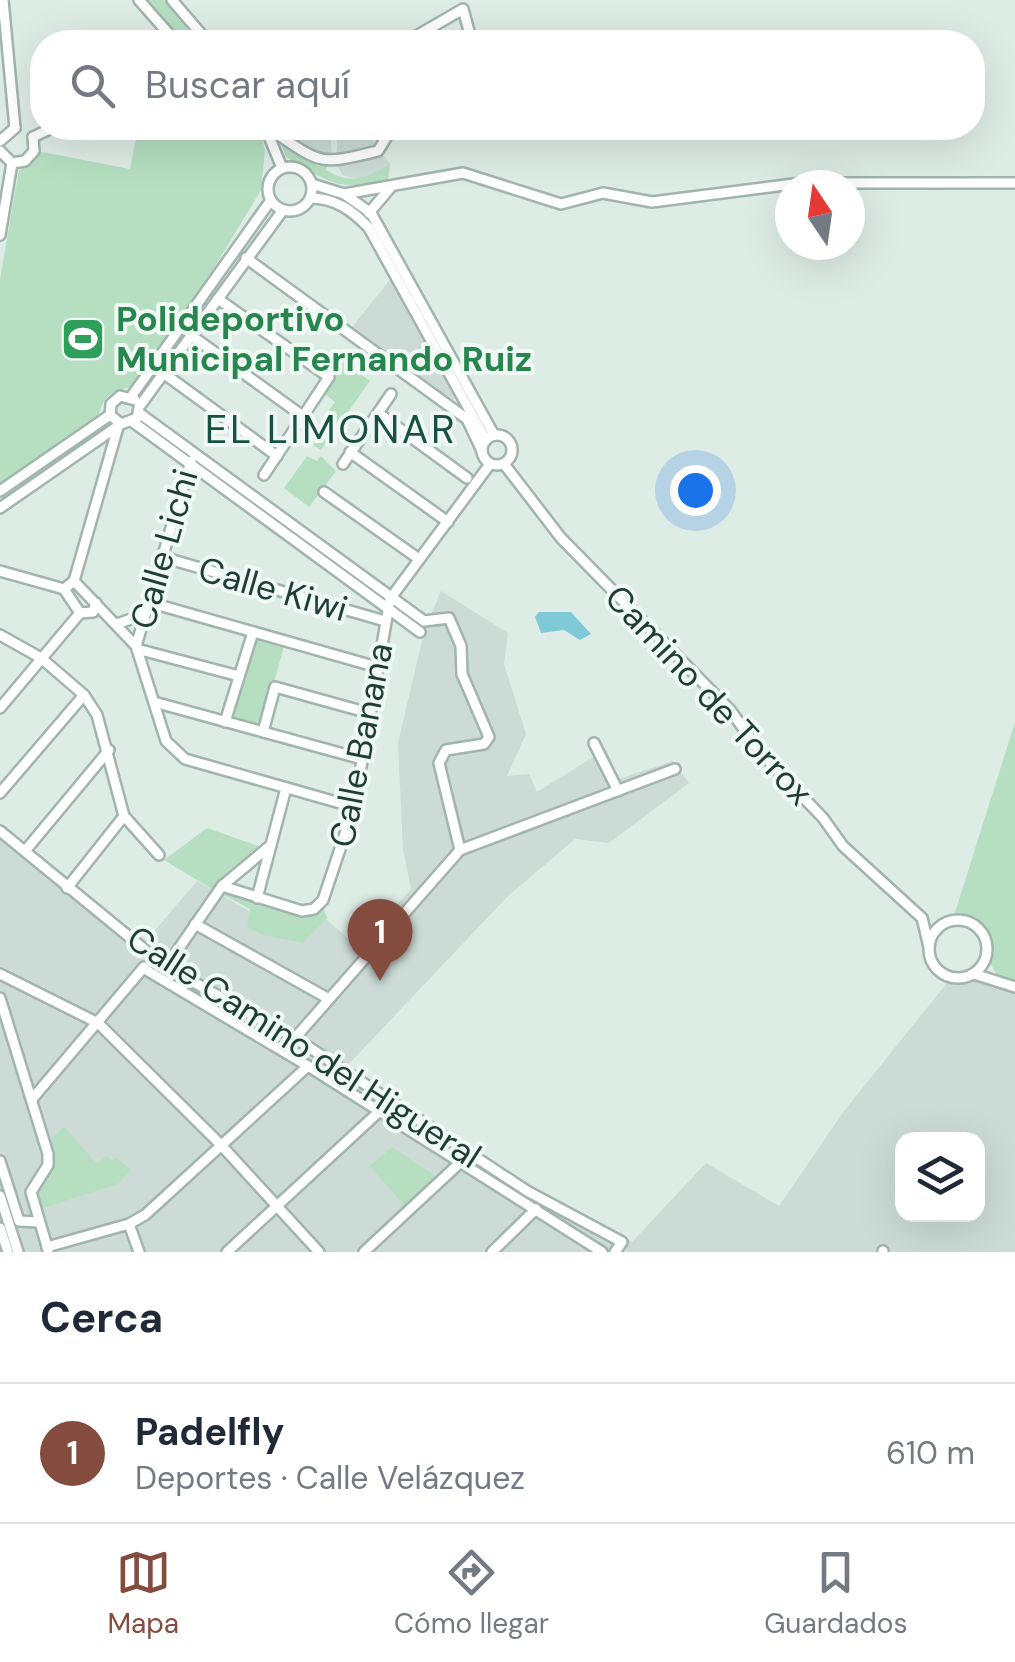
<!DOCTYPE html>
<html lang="es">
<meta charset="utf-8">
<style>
body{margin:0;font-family:"DM Sans",sans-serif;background:#f2f2f3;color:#1f2937}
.controls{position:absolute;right:30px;bottom:30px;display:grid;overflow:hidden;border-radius:20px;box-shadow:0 10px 40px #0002}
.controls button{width:90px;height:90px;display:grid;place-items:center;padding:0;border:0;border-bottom:2px solid #e0e1e3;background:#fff;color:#1f2937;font:50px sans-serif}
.compass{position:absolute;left:775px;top:170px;width:90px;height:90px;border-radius:50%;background:#fff;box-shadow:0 10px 40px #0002;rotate:347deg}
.you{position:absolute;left:695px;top:490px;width:35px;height:35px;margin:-25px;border:8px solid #fff;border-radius:50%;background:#1a73e8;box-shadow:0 0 0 15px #1a73e833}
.badge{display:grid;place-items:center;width:65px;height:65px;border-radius:50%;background:#844c3f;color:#fff;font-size:32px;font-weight:700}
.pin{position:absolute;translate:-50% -82px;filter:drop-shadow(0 2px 5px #0008)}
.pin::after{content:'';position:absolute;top:52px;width:35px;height:30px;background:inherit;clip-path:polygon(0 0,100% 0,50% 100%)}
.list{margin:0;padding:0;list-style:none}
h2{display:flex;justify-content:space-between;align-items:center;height:130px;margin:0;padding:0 40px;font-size:42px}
h2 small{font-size:32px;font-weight:400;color:#747a83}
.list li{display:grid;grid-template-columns:65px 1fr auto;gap:30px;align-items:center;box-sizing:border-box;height:140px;padding:0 40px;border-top:2px solid #e0e1e3}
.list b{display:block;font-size:38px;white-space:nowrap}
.list p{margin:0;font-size:32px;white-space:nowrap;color:#747a83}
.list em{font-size:32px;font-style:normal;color:#747a83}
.icon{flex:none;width:55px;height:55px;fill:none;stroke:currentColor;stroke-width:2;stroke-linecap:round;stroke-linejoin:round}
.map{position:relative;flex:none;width:1015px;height:1252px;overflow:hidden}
.search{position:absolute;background:#fff;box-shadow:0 10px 40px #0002;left:30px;right:30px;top:30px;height:110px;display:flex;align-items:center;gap:25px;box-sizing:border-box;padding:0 35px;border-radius:40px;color:#747a83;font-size:38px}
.sheet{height:270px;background:#fff}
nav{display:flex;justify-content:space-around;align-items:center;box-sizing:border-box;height:140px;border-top:2px solid #e0e1e3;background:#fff;font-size:28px;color:#747a83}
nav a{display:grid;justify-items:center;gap:5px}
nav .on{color:#844c3f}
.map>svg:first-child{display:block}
</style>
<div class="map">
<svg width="1015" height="1252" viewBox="0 0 1015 1252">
<rect width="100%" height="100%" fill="#deece6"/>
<g fill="#ccdbd5" fill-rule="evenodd">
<polygon points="275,128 330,128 332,160 319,159"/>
<polygon points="337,128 372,128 376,149 337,159"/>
<polygon points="382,154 390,164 360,181 343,175 338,167"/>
<polygon points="390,280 456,397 453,400 352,327"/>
<path d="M441,591l67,42 -4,31 22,70 -19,42 22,-2 8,18 69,-43 13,30 54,-18 16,22 -80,60 -34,-4 -67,57 -162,171 197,129 89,46 74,-79 73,43 65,-95 107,-133 23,-4 41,15v263h-1015v-415l140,111 57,-67 106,61 23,-23 33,29 52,-59 -8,-40 -5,-106 27,-115zM902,1140h76v74h-76z"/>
</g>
<g fill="#b5dfc0">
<polygon points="141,0 170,0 207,42 178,42"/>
<path d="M138,128h121l6,22 -4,40 -62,103 -64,93c-24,5 -31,8 -37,32l-98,67v-206l19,-109 23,-18 88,17z"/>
<path d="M279,139l39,27h9l-1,4c25,15 38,9 64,-6l-2,17c-54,10 -58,1 -102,-24z"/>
<polygon points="342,361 370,381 321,450 313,445 335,415 329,410 335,402 321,391"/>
<polygon points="307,456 317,461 321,456 336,471 309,507 284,488"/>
<polygon points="254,634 285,643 261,730 227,720"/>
<polygon points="1015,722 1015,984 999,978 987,958 980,929 953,919"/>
<polygon points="207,828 261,847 212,889 164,860"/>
<polygon points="220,893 305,916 323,906 327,918 303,943 263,935 247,927 250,909"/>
<polygon points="64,1127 97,1164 106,1156 112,1161 116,1157 131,1170 118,1184 40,1209 34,1193 50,1171 50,1140"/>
<polygon points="392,1147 438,1178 406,1208 370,1166"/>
</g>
<polygon fill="#80c9d7" points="539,612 571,612 591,634 580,640 564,630 541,633 535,617"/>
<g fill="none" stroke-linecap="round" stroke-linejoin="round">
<g stroke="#a1b4ad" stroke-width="14">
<g id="minor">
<polyline points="3,0 15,128"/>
<polyline points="139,0 176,42"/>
<polyline points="172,0 208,42"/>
<polyline points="406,42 463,9 472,42"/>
<polyline points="266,129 282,168"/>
<path d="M268,132l5,-1c49,34 47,34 105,20l14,-23"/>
<polyline points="33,137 52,128"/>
<polyline points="0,141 15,128"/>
<polyline points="0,151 12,163 25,161 34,151 33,137"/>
<circle cx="290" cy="189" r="22"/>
<polyline points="312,184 344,194 371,213 494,435"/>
<polyline points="344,194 463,173 561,204 603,193 652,202 801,183 1015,183"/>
<path d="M310,198c25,0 42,12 59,30l117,212"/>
<polyline points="369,213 390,188"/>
<polyline points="0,235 12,163"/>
<polyline points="246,258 467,419 482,451"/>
<polyline points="218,299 329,377 264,475"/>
<polyline points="192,336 304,417"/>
<polyline points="166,375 277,456"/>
<polyline points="131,397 271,200"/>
<polyline points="139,413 424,621 449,618 461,646 462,674 489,737 484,744 446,750 439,763 460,850"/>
<polyline points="378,413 467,478"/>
<polyline points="133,422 420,632"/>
<polyline points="121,424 110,415 111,404 120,396 135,400"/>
<circle cx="497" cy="450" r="15"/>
<polyline points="350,452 448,522"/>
<polyline points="343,464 391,394"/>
<polyline points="504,464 561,538 731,711 759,751 823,818 843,846 922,918 929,947"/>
<polyline points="0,491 110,415"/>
<polyline points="324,492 419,559"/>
<polyline points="0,508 121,424 137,418 139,407 283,210"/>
<polyline points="162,557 385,621"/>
<polyline points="0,571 64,589"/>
<polyline points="74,581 118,427"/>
<polyline points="148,602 377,667"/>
<polyline points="96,603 93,612 80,613 64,589 74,581 136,646 166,741 185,759 354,807"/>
<polyline points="117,624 145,614"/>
<polyline points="0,635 41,658 84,695 97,715 124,816 159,855"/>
<polyline points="136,646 191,461"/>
<polyline points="137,649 239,676"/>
<polyline points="154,702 362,759"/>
<polyline points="0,708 80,613"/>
<polyline points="225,722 253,632"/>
<polyline points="263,732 275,687 369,713"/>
<polyline points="594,743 618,791"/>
<polyline points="0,793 84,695"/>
<polyline points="0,831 166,967 295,1038 527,1191 622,1242 615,1252"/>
<polyline points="25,851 109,750"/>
<polyline points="222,886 302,911 314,909 323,900 354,807 390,599 490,464"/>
<polyline points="67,888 124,816"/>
<polyline points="257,898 286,788"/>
<circle cx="958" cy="949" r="29"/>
<polyline points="195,924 329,999"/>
<polyline points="166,967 222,886 271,845"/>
<polyline points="143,968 308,1066 602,1252"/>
<polyline points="0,974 98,1023 221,1145 319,1252"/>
<polyline points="974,974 1015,987"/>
<polyline points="0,998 48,1154 48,1165 31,1192 48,1250"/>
<polyline points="295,1038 460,850 675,769"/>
<polyline points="33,1098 144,967"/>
<polyline points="0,1161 19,1221 39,1222"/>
<polyline points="0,1196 18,1252"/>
<polyline points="129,1224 139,1252"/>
<polyline points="0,1228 8,1252"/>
<polyline points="47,1247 129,1224 145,1215 308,1066"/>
<polyline points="227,1252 383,1108"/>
<polyline points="364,1252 464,1159"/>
<polyline points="492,1252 536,1209"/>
<polyline points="883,1252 883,1251"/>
</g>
</g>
<use href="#minor" stroke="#fff" stroke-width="9"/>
</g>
<defs>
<g id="stadium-square" transform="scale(2.25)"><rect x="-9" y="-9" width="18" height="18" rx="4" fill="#2e9e5b" stroke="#eff8f4"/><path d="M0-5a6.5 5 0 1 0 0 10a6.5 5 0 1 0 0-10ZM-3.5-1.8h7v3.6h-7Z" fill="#fff"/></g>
</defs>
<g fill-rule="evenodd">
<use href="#stadium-square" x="83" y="339"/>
</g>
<g text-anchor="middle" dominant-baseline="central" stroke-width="8" stroke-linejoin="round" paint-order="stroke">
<g font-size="35" font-weight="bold" fill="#27864d" stroke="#eff8f4" text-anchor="start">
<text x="116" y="319">Polideportivo<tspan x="116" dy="40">Municipal Fernando Ruiz</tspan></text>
</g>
<g font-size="35" fill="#1e3d35" stroke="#eff8f4">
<text transform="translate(164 549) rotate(-74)">Calle Lichi</text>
<text transform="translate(273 589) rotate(16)">Calle Kiwi</text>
<text transform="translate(709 695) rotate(47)">Camino de Torrox</text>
<text transform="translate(361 745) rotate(-79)">Calle Banana</text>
<text transform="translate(304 1047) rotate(33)">Calle Camino del Higueral</text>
</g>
<g font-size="40" letter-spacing="2.5" fill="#185143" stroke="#eff8f4">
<text x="331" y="429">EL LIMONAR</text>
</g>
</g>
</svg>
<div class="controls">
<button><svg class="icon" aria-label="layers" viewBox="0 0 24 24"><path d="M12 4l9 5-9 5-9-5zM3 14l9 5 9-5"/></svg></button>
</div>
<svg class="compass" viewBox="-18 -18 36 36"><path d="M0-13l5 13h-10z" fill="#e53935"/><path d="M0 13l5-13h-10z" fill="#747a83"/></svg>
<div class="you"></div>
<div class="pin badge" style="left:380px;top:981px">1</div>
<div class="search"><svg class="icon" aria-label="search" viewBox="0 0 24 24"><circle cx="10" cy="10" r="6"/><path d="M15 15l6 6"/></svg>Buscar aquí</div>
</div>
<section class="sheet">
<h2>Cerca<small></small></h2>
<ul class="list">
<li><span class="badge">1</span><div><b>Padelfly</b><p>Deportes · Calle Velázquez</p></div><em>610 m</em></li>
</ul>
</section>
<nav>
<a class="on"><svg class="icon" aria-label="map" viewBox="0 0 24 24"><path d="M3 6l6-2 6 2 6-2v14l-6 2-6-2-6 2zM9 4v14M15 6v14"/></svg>Mapa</a>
<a><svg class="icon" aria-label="directions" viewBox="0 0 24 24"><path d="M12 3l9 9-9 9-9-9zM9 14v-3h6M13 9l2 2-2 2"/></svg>Cómo llegar</a>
<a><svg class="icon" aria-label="saved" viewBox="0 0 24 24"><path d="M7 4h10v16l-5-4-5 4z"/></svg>Guardados</a>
</nav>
